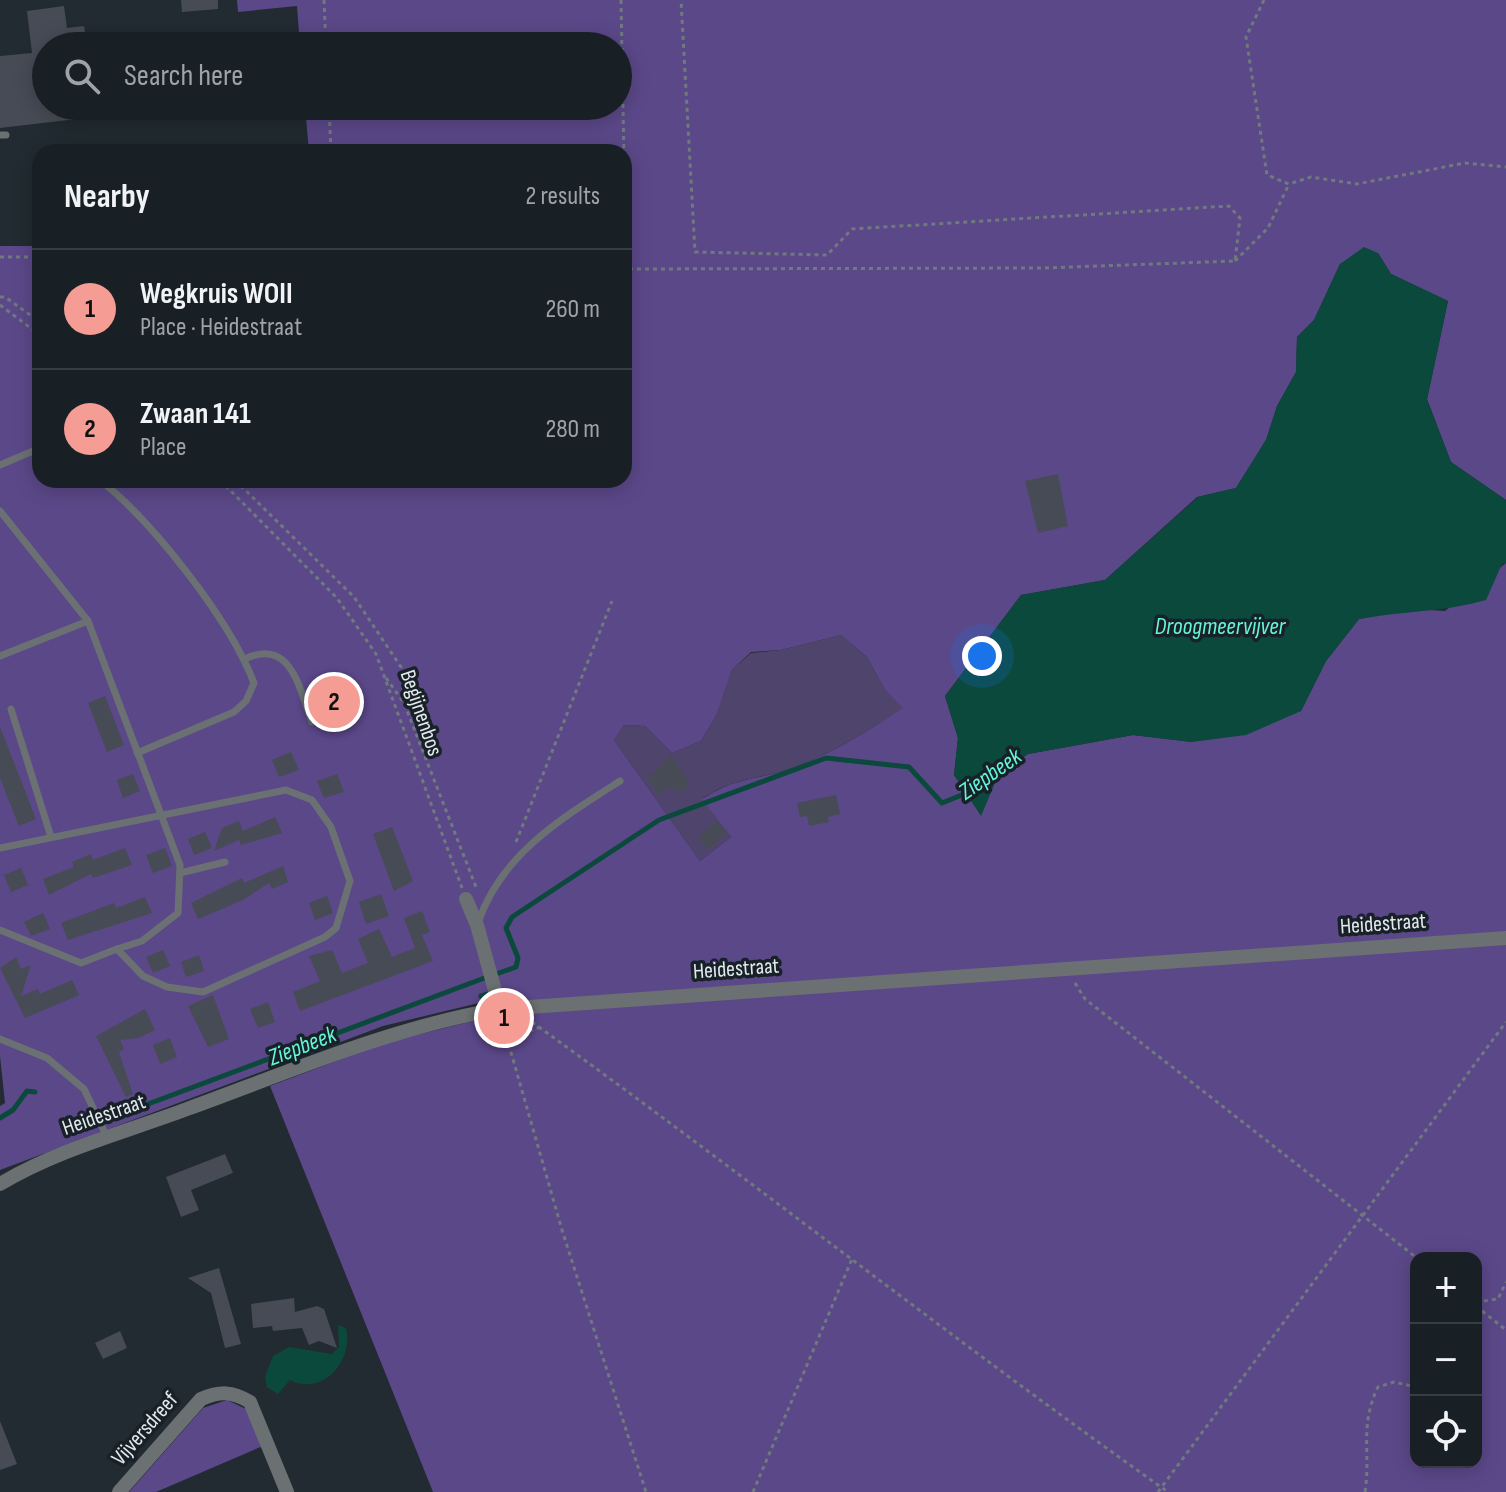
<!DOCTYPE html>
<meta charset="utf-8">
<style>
body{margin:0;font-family:"Sofia Sans Condensed",sans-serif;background:#22282d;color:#f1f3f6}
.controls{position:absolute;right:24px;bottom:24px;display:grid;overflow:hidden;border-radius:16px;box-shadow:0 4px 20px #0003}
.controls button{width:72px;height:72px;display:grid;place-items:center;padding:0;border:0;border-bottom:2px solid #373e42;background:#192025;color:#f1f3f6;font:40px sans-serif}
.you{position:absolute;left:982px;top:656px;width:28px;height:28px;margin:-20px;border:6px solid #fff;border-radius:50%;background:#1a73e8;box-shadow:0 0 0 12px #1a73e833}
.badge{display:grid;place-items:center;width:52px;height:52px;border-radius:50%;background:#f59c95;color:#111;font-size:26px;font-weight:700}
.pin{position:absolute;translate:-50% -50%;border:4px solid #fff;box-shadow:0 2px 8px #0006}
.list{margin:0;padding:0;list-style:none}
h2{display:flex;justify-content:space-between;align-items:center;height:104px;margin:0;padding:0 32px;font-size:34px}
h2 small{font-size:26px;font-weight:400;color:#9fa3a7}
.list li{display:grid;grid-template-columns:52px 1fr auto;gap:24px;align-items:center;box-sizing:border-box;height:120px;padding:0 32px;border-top:2px solid #373e42}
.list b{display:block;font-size:30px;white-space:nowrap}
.list p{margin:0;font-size:26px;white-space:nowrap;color:#9fa3a7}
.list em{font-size:26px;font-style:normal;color:#9fa3a7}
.icon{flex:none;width:44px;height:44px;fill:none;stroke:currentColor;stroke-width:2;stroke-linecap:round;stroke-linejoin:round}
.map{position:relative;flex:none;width:1506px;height:1492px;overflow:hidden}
.search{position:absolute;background:#192025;box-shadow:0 4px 20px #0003;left:32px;top:32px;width:600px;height:88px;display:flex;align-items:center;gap:20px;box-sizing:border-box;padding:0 28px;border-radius:44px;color:#9fa3a7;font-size:30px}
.panel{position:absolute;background:#192025;box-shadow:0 4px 20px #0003;left:32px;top:144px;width:600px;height:344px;border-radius:24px}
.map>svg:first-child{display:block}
</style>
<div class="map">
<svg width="1506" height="1492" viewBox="0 0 1506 1492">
<rect width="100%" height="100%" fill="#212b31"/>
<path fill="#4f456c" d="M841,635l26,22 18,33 19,18c-35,22 -70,44 -109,59 -34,13 -58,9 -92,31l28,39 -31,24 -86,-121 10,-15 21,1 27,27 29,-12 16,-27 15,-44 19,-17 30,-3z"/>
<g fill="#5b4889" fill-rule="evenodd">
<path d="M237,0h1269v500l-55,-38 -24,-63 21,-98 -57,-27 -13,-21 -38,11 -26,56 -17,17 -1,35 -19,34 -11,34 -30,48 -39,9 -92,83 -84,15 -76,101 13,42 -4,37 27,40 18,-42 29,-19 105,-19 59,7 109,-31 25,-50 33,-42 53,-10 33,2 61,-48v929h-1073l-163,-406 117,-44 99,-24 -3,-16 -100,24 -383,144v-64l5,-3 -5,-47v-810h40v234h584v-328h-315l-4,-46h313v-60h-318l-3,-40 -59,6zM841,635l26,22 18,33 18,18c-34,22 -70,45 -108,59 -36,14 -57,8 -93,32l29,38 -31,24 -86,-121 10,-15 21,1 27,27 29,-12 16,-27 15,-44 19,-18 30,-2zM1416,1258h60v204h-60z"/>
<polygon points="227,1400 246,1409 263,1446 156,1492 129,1492 203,1408"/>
</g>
<g fill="#0c493d">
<path d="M1364,247l14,6 13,21 57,27 -21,99 24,62 55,38v63l-4,1 -16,36c-42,12 -84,11 -127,19l-33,42 -25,50 -55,24 -54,7 -59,-7 -105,19 -29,19 -18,43 -27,-41 4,-37 -13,-42 76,-101 84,-15 93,-83 38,-9 30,-48 11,-34 19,-34 1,-35 17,-17 26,-56z"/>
<path d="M338,1325l8,3c8,32 -23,69 -56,52l-12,14 -11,-7 -2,-10 8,-21 16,-9 43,7 7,-7z"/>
</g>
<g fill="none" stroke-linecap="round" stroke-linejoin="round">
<g stroke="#0c493d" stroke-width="5">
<polyline points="499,973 516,967 518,958 506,928 512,917 659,820 826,758 909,767 942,803 969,792"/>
<polyline points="481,996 492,993"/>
<polyline points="116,1116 487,977"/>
<polyline points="0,1118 13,1110 27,1091 35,1092"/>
</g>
</g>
<g fill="#474b55">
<polygon points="181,0 218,0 218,9 182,12"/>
<polygon points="64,6 67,28 84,26 87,46 46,46 46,106 93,106 94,117 0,128 0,56 32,53 27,11"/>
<polygon points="1058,474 1068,526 1038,533 1025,481"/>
<polygon points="340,689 346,705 328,712 321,695"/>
<polygon points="105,696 124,745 107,752 88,703"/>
<polygon points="0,727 36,819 19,826 0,778"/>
<polygon points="291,752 299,770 279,777 272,760"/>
<polygon points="671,756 691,784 680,793 675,788 668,787 659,795 648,778"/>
<polygon points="133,774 140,791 123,798 117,780"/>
<polygon points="337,774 344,792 324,798 317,781"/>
<polygon points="836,795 840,814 828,817 829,822 809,826 807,816 800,817 797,803"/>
<polygon points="275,817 282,833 241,845 239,840 214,851 222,828 239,821 243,831"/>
<polygon points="717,821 727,833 708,849 698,837"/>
<polygon points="392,827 413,881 394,891 373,834"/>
<polygon points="205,832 212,848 194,855 188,839"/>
<polygon points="125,848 132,865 93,878 91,874 49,895 43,879 74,867 72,862 91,854 93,860"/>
<polygon points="165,848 172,866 153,873 146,855"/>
<polygon points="283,866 288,882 272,889 269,883 243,900 198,919 191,903 242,878 244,883"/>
<polygon points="21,868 28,885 11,892 4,875"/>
<polygon points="381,894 389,916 366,924 359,902"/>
<polygon points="327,896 333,913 315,920 309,903"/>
<polygon points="145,897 152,913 68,940 61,923 114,903 116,908"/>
<polygon points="422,911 430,932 422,935 433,961 300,1011 293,992 320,981 309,956 332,950 342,973 368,963 358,939 379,929 392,957 415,948 404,918"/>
<polygon points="43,913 50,929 31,936 24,922"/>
<polygon points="163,950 170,966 153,973 146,957"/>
<polygon points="199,955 204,971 186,977 181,962"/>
<polygon points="16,957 21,969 31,965 21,996 38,989 40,994 72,980 79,995 25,1018 0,968"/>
<polygon points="213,995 229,1039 208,1047 188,1006"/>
<polygon points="268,1002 275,1022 258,1028 250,1009"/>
<polygon points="145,1009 155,1030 139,1038 120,1040 124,1049 119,1052 133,1094 126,1097 96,1036"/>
<polygon points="170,1038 177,1057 160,1064 153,1045"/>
<polygon points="225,1154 233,1173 191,1190 199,1210 181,1217 166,1177"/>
<polygon points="219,1268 241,1344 225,1348 211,1293 188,1278"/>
<polygon points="294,1298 295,1312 317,1306 324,1309 337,1348 319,1341 309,1345 302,1328 273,1331 272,1326 253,1328 251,1304"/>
<polygon points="120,1331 127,1348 103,1359 95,1343"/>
<polygon points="0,1421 17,1464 0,1470"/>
</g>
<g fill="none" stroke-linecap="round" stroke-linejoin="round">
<g stroke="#70797e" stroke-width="3" stroke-dasharray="4 4" stroke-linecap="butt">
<polyline points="324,0 326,46"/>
<polyline points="621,0 626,269 1044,268 1235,261 1240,218 1229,206 852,229 827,255 695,252 681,0"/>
<polyline points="1264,0 1246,37 1267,175 1289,184 1311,177 1357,184 1465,163 1506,167"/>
<polyline points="329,106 331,152"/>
<polyline points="0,257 40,257"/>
<polyline points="1235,261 1268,228 1289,184"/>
<polyline points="0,297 5,297 40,322"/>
<polyline points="0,305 40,335"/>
<polyline points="220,480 337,598 376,654 462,888"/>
<polyline points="235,480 354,597 401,667 404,703"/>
<polyline points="386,678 404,703 476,887"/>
<polyline points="516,842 612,601"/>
<polyline points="1075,983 1085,999 1417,1258"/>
<polyline points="502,1021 562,1230 646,1492"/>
<path d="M532,1022c214,154 421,318 636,470"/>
<polyline points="507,1040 540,1027"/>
<polyline points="1476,1302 1498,1299 1506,1282"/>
<polyline points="1476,1306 1506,1330"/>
<polyline points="753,1492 852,1259"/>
<polyline points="1158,1492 1506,1022"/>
<path d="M1365,1492c6,-39 -6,-66 13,-105l16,-5 22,5"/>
</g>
<g stroke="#6b7172" stroke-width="7">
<polyline points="0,135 6,135"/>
<polyline points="0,465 40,448"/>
<path d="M100,480c53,42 130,140 154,203l-8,18 -12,11 -97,41"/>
<polyline points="0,511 88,621"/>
<polyline points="0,656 88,621 180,865 178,913 142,941 117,949"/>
<path d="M245,659c46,-22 54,29 67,63"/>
<polyline points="11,709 51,837"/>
<polyline points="0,848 286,790 312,800 331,827 350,881 336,928 325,937 203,992 167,987 143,976 117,949 81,963 0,930"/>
<polyline points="180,873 225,862"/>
<path d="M478,923c23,-69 84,-105 142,-142"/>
<polyline points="0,1039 47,1058 84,1089 106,1135"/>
</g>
<g stroke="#6b7172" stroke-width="14">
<polyline points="466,899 477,925 500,1009"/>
<path d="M0,1184c59,-35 123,-51 187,-75 102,-37 205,-82 313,-100l1006,-71"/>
<path d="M119,1492l82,-93c19,-8 31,-8 49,3l37,90"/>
</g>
</g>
<g text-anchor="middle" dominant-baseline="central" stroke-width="7" stroke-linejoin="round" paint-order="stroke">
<g font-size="22" fill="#e3eaee" stroke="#182127">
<text transform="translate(421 713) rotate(71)">Begijnenbos</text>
<text transform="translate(1383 924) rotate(-4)">Heidestraat</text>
<text transform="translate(736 969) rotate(-4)">Heidestraat</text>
<text transform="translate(104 1115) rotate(-19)">Heidestraat</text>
<text transform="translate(145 1429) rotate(-49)">Vijversdreef</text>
</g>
<g font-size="24" font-style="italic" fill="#63f6d7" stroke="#182127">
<text x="1220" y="626">Droogmeervijver</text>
<text transform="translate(990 774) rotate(-35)">Ziepbeek</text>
<text transform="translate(302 1046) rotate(-21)">Ziepbeek</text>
</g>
</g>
</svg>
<div class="controls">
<button>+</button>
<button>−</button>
<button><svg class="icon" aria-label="locate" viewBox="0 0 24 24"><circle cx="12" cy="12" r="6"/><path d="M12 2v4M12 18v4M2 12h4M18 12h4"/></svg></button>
</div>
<div class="you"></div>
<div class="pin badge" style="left:504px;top:1018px">1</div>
<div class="pin badge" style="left:334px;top:702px">2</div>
<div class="search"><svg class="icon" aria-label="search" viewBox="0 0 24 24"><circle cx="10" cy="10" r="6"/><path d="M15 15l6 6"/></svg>Search here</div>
<section class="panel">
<h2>Nearby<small>2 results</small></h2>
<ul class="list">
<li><span class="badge">1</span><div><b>Wegkruis WOII</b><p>Place · Heidestraat</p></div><em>260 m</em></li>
<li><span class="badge">2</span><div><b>Zwaan 141</b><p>Place</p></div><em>280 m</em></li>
</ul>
</section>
</div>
